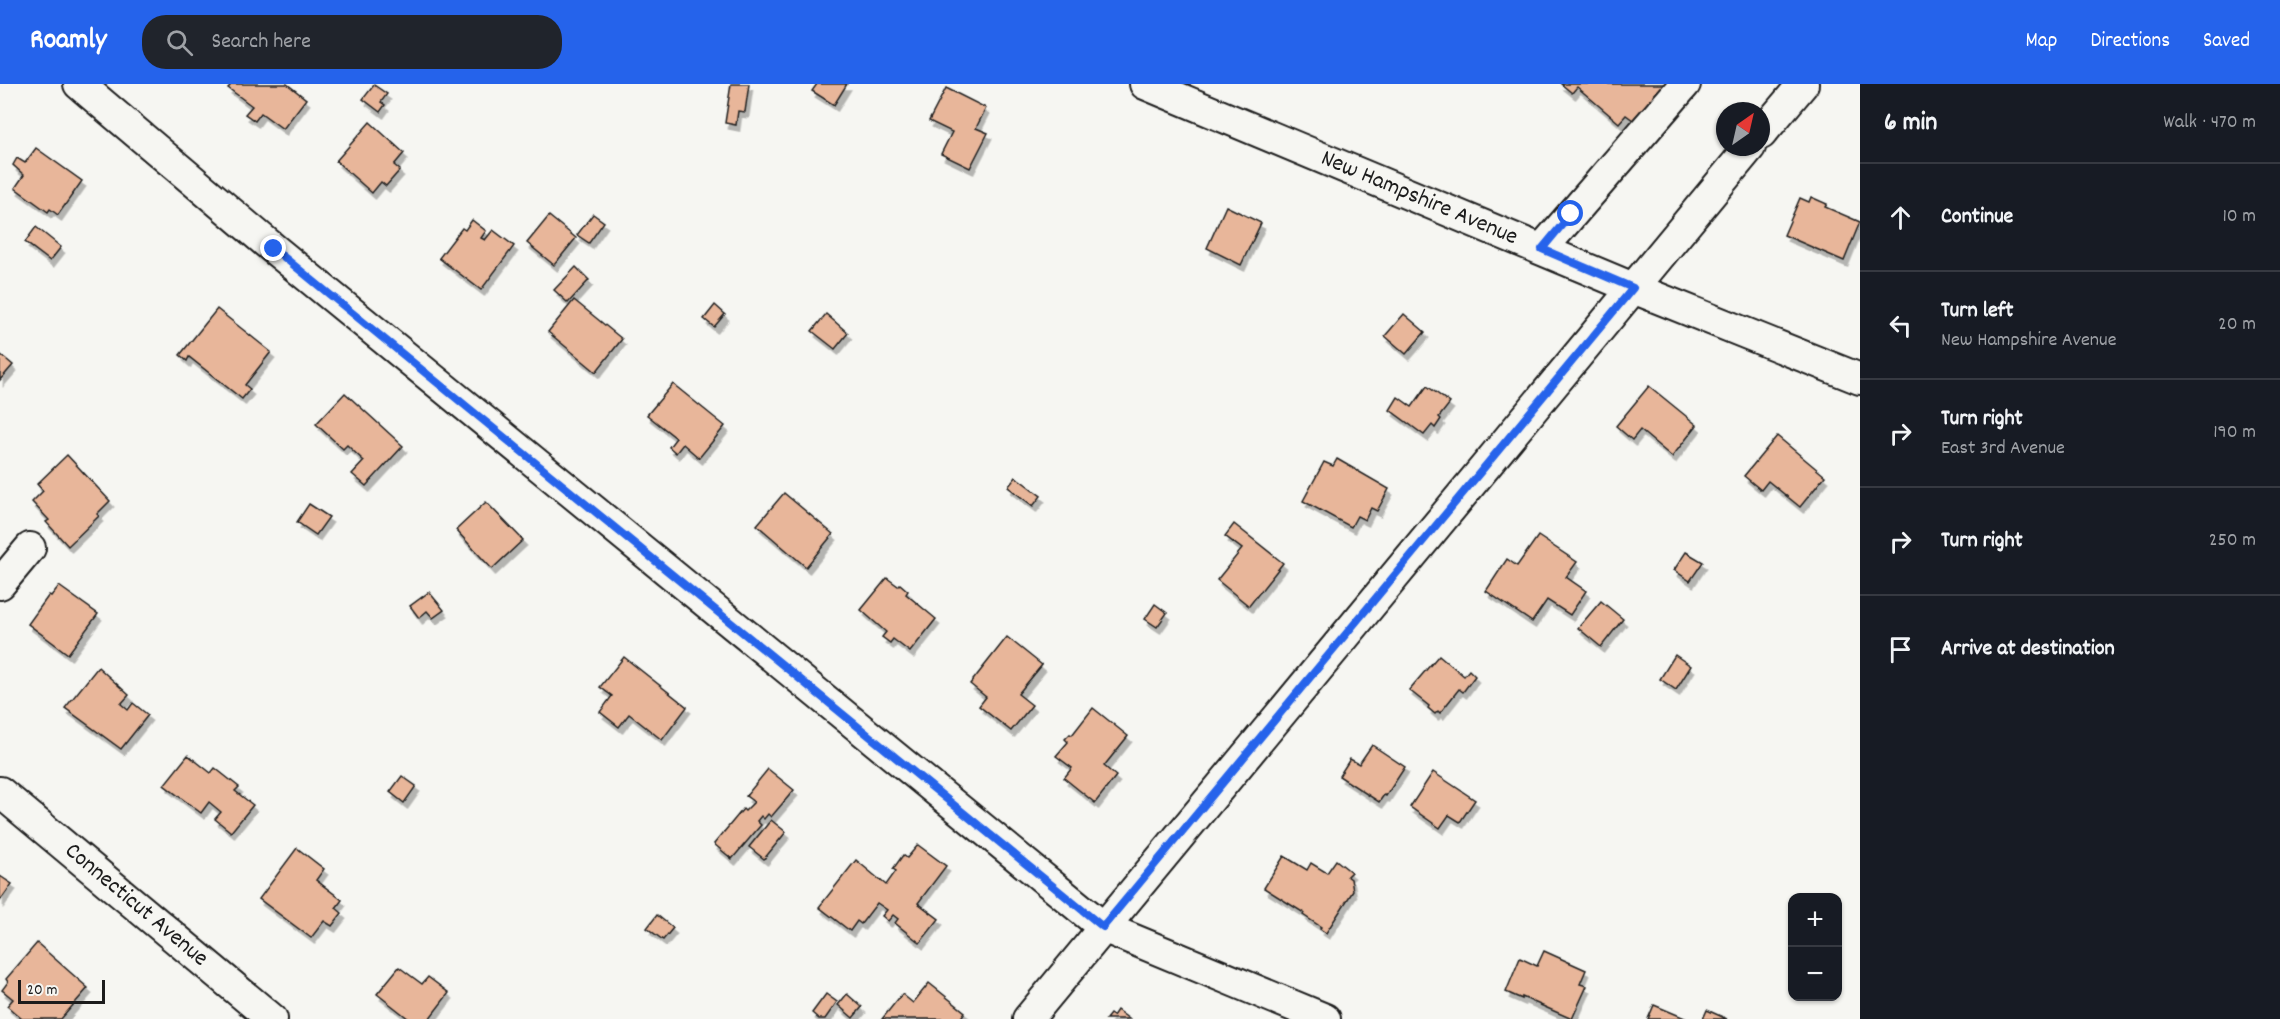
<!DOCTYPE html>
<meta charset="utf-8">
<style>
body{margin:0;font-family:Dekko,sans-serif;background:#20242c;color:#f1f3f6}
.controls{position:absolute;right:18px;bottom:18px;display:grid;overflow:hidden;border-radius:12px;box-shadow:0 2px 4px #0004}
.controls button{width:54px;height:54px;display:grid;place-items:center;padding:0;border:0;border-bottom:2px solid #363941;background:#171b24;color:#f1f3f6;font:30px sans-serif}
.compass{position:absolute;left:1716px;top:18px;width:54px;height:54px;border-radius:50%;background:#171b24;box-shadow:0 2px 4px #0004;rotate:34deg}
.scale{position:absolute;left:18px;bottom:15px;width:87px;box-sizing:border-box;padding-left:6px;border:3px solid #1c1c1c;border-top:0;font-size:16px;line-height:21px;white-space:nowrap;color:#1c1c1c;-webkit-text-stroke:4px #f6f6f2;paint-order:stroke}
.stop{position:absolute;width:18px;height:18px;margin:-14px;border:4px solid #2563eb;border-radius:50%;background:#fff}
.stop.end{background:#2563eb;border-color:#fff;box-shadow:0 2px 6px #0008}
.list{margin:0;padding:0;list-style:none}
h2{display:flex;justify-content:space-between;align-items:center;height:78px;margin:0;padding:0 24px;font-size:26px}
h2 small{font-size:20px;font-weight:400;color:#9ea1a6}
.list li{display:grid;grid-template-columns:39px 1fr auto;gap:18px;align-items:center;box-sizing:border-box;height:108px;padding:0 24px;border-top:2px solid #363941}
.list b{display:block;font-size:22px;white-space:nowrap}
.list p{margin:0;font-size:20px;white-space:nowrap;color:#9ea1a6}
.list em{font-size:20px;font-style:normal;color:#9ea1a6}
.icon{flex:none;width:33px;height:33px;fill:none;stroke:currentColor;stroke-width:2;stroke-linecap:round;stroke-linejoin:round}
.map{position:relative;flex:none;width:1860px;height:935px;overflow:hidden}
header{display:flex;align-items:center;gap:36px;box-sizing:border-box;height:84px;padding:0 30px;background:#2563eb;color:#fff}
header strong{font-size:28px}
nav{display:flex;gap:33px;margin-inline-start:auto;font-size:21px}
.search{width:420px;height:54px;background:#20242c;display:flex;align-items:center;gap:15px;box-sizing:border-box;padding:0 21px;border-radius:24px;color:#9ea1a6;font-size:22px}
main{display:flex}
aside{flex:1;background:#171b24}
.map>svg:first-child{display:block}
</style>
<header>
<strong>Roamly</strong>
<div class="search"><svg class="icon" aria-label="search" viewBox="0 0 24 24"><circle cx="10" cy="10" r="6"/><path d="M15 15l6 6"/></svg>Search here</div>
<nav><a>Map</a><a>Directions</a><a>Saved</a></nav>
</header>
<main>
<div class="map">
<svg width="1860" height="935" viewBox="0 0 1860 935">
<defs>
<filter id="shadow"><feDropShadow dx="3.5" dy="6" stdDeviation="0" flood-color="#0004"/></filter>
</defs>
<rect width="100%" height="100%" fill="#f6f6f2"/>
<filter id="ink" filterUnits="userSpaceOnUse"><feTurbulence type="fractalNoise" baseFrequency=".0167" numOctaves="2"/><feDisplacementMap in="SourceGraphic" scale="12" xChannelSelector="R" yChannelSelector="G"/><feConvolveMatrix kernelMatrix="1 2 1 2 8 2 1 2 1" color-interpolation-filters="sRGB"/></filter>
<g filter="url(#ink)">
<g fill="#e8b69a" stroke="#1c1c1c" stroke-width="1.5" filter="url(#shadow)">
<polygon points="232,0 287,0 306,15 283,45 261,29 255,37 245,30 252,22 228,4"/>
<polygon points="731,0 749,0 745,28 738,27 736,41 725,39"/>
<polygon points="817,0 847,0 834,21 812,7"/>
<polygon points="1561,0 1664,0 1633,36 1626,31 1619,39 1577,3 1572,9"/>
<polygon points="374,1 387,10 381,18 385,21 380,28 363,15"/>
<polygon points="946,4 986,24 976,44 988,49 970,84 941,70 952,48 929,37"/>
<polygon points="370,38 404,69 394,81 400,86 386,102 381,98 372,109 336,77"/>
<polygon points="36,64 82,97 58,131 50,125 48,128 15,104 24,91 13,81 17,74 25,79"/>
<polygon points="1811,113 1827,120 1825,123 1860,138 1844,177 1784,151 1800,114 1809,118"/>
<polygon points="1226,122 1261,139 1241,181 1207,164"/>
<polygon points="593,130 604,138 589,159 577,151"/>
<polygon points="549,132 576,154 554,181 527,159"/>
<polygon points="472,136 486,147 481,154 485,156 493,146 514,162 481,206 439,174 462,144 465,146"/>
<polygon points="36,143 61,163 50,177 25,158"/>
<polygon points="576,183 589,196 568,219 554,206"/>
<polygon points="574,216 622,255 596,288 548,248"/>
<polygon points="715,221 725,230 714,243 704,235"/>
<polygon points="217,225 271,268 245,301 250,305 242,315 189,273 187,277 180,271"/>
<polygon points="826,230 848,249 835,265 812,247"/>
<polygon points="1404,230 1425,248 1406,270 1385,252"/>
<polygon points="0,270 13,281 0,296"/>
<polygon points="673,300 725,342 699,374 683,360 676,369 669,363 676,354 647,331"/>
<polygon points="1427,302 1450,319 1439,333 1441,335 1435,344 1432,341 1424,351 1390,326 1398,313 1412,323"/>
<polygon points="1649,302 1697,341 1672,373 1640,346 1632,356 1616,342"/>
<polygon points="345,309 403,362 366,402 352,390 364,377 347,361 343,365 316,340"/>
<polygon points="1777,352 1825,392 1800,423 1768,397 1761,406 1744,392"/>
<polygon points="67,371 110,417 97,430 99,432 68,462 46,438 49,436 32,418 43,407 37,400"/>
<polygon points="1337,375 1389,405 1377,427 1371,424 1365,436 1357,432 1351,443 1303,417 1324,378 1333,382"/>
<polygon points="1016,393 1041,412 1033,422 1008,403"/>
<polygon points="784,409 833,450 806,483 757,441"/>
<polygon points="486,418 523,456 492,485 456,446"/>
<polygon points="309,420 329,433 316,451 297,438"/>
<polygon points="1234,440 1283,479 1249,522 1217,496 1242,465 1225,452"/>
<polygon points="1538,452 1577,478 1566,493 1586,507 1570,531 1547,516 1532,538 1486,507 1507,475 1517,482"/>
<polygon points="1686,468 1703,478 1690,497 1674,486"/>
<polygon points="887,494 898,502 900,500 908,507 906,510 936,535 910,568 893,555 890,559 882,553 886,548 861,526"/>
<polygon points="59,502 98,530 68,570 28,540 49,511 51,512"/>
<polygon points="429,508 444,526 433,534 427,527 419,534 410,522"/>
<polygon points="1601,517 1623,535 1601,563 1578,544"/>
<polygon points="1155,520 1167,529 1157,543 1145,535"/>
<polygon points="1007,553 1042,581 1018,610 1032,621 1011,647 979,622 986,613 970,600"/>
<polygon points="1439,571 1464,592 1469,586 1475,592 1463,608 1459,605 1440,629 1438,627 1435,630 1428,624 1429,622 1409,606"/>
<polygon points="1675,571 1691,582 1676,606 1660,595"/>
<polygon points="624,573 687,623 662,656 629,630 619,643 600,628 612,612 600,603"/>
<polygon points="98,583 129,611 121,620 128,626 133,619 148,631 121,665 65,624"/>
<polygon points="1093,624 1128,652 1104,682 1116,692 1095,719 1064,694 1072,684 1056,672 1068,658 1065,655 1070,650 1072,651"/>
<polygon points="1372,661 1405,683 1386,712 1384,711 1379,718 1339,692 1350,675 1359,680"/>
<polygon points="188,671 211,689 215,684 239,703 235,707 253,721 231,748 215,735 221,728 209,718 201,729 164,701"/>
<polygon points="768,685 794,706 771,733 768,730 764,735 761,732 757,737 761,741 732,775 714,760 743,725 745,727 754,718 746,712"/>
<polygon points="1433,688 1475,716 1460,738 1449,731 1440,744 1410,723"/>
<polygon points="402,692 416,702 404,719 390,708"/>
<polygon points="771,736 786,748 764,775 749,763"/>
<polygon points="918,761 946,782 918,819 939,835 920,859 895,839 898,835 893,831 888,837 882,832 887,826 877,819 861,840 857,837 850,847 819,823 856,776 886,801 896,787 893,785 903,771 907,774"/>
<polygon points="297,764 324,785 316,796 342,816 336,824 342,829 332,842 324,837 311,854 259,815"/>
<polygon points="1284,772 1307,786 1311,779 1327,789 1336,776 1351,788 1347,792 1351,795 1353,807 1326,849 1320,845 1321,843 1303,831 1304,829 1264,804"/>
<polygon points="0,792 12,800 0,817"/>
<polygon points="657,831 673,844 663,856 647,844"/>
<polygon points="37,859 88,904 61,935 22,935 7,922 13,915 2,906 8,898 6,895"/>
<polygon points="1544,867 1586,886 1580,900 1587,902 1572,935 1522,913 1522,915 1506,908 1520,874 1537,882"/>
<polygon points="399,883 422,900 428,893 449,909 429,935 409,935 377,910"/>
<polygon points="929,899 965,928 960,935 882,935 902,910 913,919"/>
<polygon points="826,910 837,918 825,935 819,935 812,929"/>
<polygon points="847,910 862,923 853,934 838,921"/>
<polygon points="1654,921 1687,935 1648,935"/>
<polygon points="1117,926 1129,935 1106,935 1110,930 1113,932"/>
<polygon points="1707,926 1727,935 1703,935"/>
</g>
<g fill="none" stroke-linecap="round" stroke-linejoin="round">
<g stroke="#1c1c1c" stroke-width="34">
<g id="minor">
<polyline points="79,0 274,165 1103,843 1325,935"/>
<path id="s1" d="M1145,0l488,204 227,91"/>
<polyline points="1761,50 1803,0"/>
<polyline points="1542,165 1685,0"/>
<polyline points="0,500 30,464"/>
<path id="s2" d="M0,708l272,227"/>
<polyline points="1028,935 1750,63"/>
</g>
</g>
<use href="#minor" stroke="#f6f6f2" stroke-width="30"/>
</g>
</g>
<g fill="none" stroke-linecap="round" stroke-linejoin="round" filter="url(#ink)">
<polyline stroke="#2563eb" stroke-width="8" points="274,165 1103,843 1633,204 1542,165 1571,130"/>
</g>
<g text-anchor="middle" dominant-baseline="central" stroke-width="4.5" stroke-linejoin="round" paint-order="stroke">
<g font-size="24" fill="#1c1c1c" stroke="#f6f6f2">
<text stroke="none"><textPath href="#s1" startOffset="297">New Hampshire Avenue</textPath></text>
<text stroke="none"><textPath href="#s2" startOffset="177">Connecticut Avenue</textPath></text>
</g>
</g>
</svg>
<div class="controls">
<button>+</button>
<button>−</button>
</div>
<svg class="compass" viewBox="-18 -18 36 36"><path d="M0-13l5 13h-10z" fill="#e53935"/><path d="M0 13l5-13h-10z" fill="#9ea1a6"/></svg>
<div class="scale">20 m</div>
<div class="stop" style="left:1571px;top:130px"></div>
<div class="stop end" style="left:274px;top:165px"></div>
</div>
<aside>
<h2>6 min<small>Walk · 470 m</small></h2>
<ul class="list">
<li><svg class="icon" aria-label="ahead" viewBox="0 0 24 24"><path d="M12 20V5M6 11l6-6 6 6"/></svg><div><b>Continue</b></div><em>10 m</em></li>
<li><svg class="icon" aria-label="left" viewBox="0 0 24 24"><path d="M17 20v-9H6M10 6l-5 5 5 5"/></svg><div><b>Turn left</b><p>New Hampshire Avenue</p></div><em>20 m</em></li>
<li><svg class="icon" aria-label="right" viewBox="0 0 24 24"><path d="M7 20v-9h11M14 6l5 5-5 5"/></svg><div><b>Turn right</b><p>East 3rd Avenue</p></div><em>190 m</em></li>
<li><svg class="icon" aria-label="right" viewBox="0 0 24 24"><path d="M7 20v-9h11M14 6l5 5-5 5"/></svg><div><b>Turn right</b></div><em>250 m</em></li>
<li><svg class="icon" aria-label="arrive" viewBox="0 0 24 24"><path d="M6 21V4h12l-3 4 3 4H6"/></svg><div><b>Arrive at destination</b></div></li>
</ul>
</aside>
</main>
